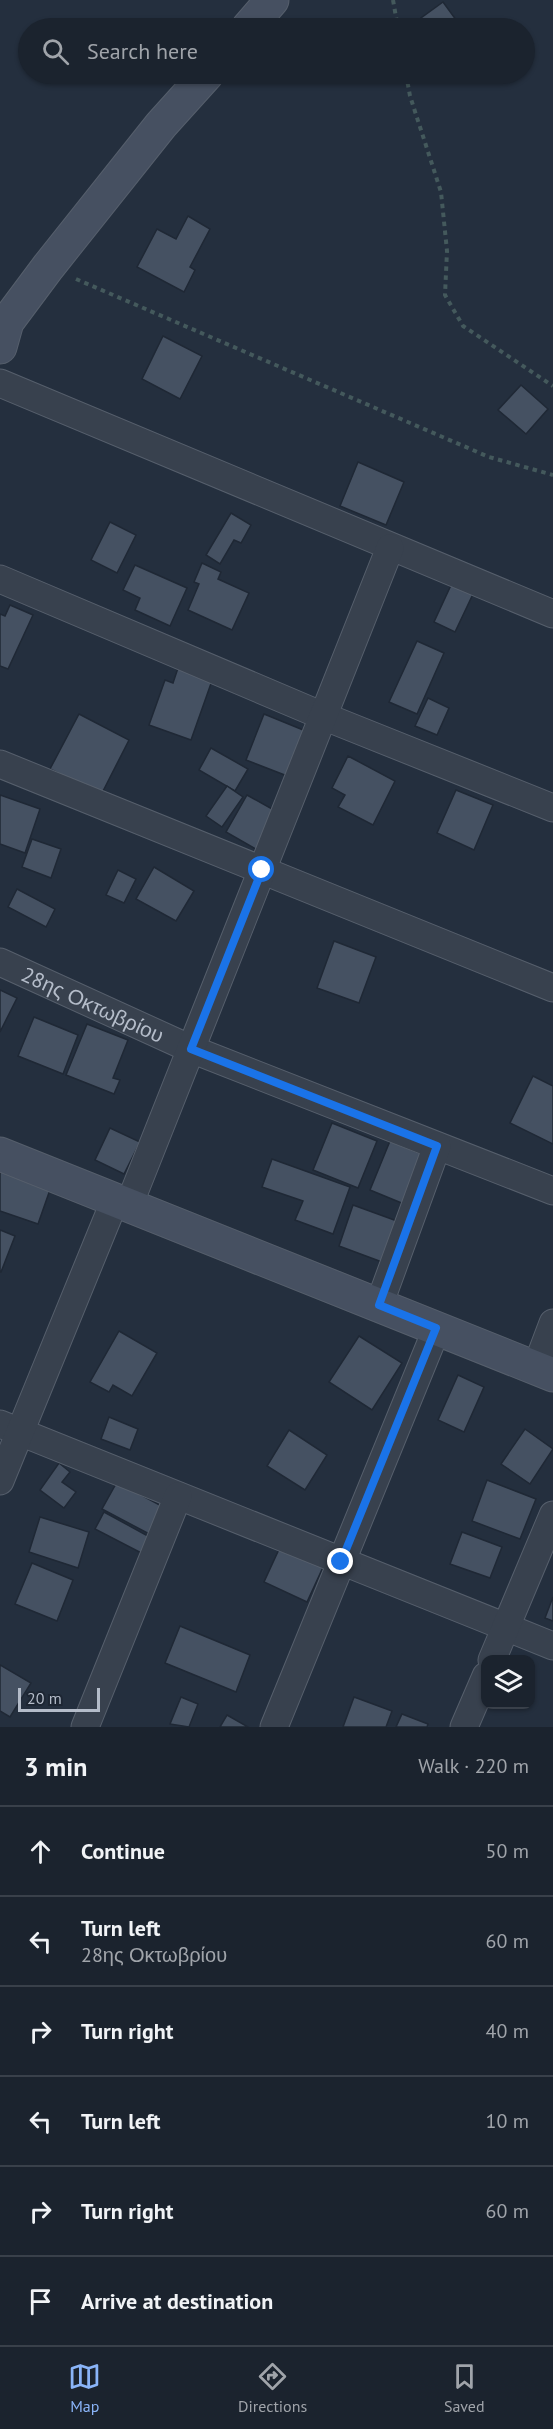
<!DOCTYPE html>
<meta charset="utf-8">
<style>
body{margin:0;font-family:"PT Sans",sans-serif;background:#242b36;color:#f1f3f6}
.controls{position:absolute;right:18px;bottom:18px;display:grid;overflow:hidden;border-radius:12px;box-shadow:0 2px 4px #0004}
.controls button{width:54px;height:54px;display:grid;place-items:center;padding:0;border:0;border-bottom:2px solid #39404a;background:#1b232e;color:#f1f3f6;font:30px sans-serif}
.scale{position:absolute;left:18px;bottom:15px;width:82px;box-sizing:border-box;padding-left:6px;border:3px solid #b4bcc9;border-top:0;font-size:16px;line-height:21px;white-space:nowrap;color:#b4bcc9;-webkit-text-stroke:4px #1d2633;paint-order:stroke}
.stop{position:absolute;width:18px;height:18px;margin:-14px;border:4px solid #1a73e8;border-radius:50%;background:#fff}
.stop.end{background:#1a73e8;border-color:#fff;box-shadow:0 2px 6px #0008}
.list{margin:0;padding:0;list-style:none}
h2{display:flex;justify-content:space-between;align-items:center;height:78px;margin:0;padding:0 24px;font-size:26px}
h2 small{font-size:20px;font-weight:400;color:#a0a4aa}
.list li{display:grid;grid-template-columns:39px 1fr auto;gap:18px;align-items:center;box-sizing:border-box;height:90px;padding:0 24px;border-top:2px solid #39404a}
.list b{display:block;font-size:22px;white-space:nowrap}
.list p{margin:0;font-size:20px;white-space:nowrap;color:#a0a4aa}
.list em{font-size:20px;font-style:normal;color:#a0a4aa}
.icon{flex:none;width:33px;height:33px;fill:none;stroke:currentColor;stroke-width:2;stroke-linecap:round;stroke-linejoin:round}
.map{position:relative;flex:none;width:553px;height:1727px;overflow:hidden}
.search{position:absolute;background:#1b232e;box-shadow:0 2px 4px #0004;left:18px;right:18px;top:18px;height:66px;display:flex;align-items:center;gap:15px;box-sizing:border-box;padding:0 21px;border-radius:33px;color:#a0a4aa;font-size:22px}
.sheet{height:618px;background:#1b232e}
nav{display:flex;justify-content:space-around;align-items:center;box-sizing:border-box;height:84px;border-top:2px solid #39404a;background:#1b232e;font-size:16px;color:#a0a4aa}
nav a{display:grid;justify-items:center;gap:3px}
nav .on{color:#8ab4f8}
.map>svg:first-child{display:block}
</style>
<div class="map">
<svg width="553" height="1727" viewBox="0 0 553 1727">
<rect width="100%" height="100%" fill="#242f3e"/>
<g fill="#455162" stroke="#1f2835" stroke-width="1.5">
<polygon points="443,2 462,28 429,28 421,18"/>
<polygon points="461,74 477,74 466,81"/>
<polygon points="188,216 210,229 190,267 195,270 184,292 137,267 157,229 176,239"/>
<polygon points="163,336 202,356 180,399 142,379"/>
<polygon points="521,385 548,409 526,434 498,410"/>
<polygon points="358,462 404,482 386,525 340,506"/>
<polygon points="231,513 251,525 241,543 234,540 220,564 206,555"/>
<polygon points="110,522 136,535 117,573 91,560"/>
<polygon points="202,563 221,572 218,579 249,593 232,630 188,610 199,584 194,582"/>
<polygon points="135,565 187,588 170,626 135,610 140,598 123,590"/>
<polygon points="452,583 473,594 455,632 434,622"/>
<polygon points="10,605 33,615 8,669 0,666 0,614 5,616"/>
<polygon points="417,641 444,653 417,714 389,702"/>
<polygon points="180,662 214,675 191,740 149,725 165,680 173,683"/>
<polygon points="428,698 449,708 437,735 415,726"/>
<polygon points="79,714 129,740 101,795 50,769"/>
<polygon points="264,714 313,734 295,779 246,760"/>
<polygon points="211,748 248,769 235,791 199,770"/>
<polygon points="348,756 395,781 373,825 338,807 345,795 332,788"/>
<polygon points="227,786 243,797 222,827 206,816"/>
<polygon points="456,790 493,805 474,850 437,833"/>
<polygon points="0,795 40,809 25,853 0,844"/>
<polygon points="247,795 290,819 261,852 226,832"/>
<polygon points="32,839 61,849 51,878 22,867"/>
<polygon points="154,867 194,891 176,921 136,899"/>
<polygon points="118,870 136,879 124,903 106,895"/>
<polygon points="17,889 55,909 46,927 8,907"/>
<polygon points="334,941 376,957 359,1003 317,988"/>
<polygon points="0,990 17,998 0,1032"/>
<polygon points="34,1017 78,1035 63,1074 18,1056"/>
<polygon points="87,1024 128,1040 113,1078 120,1080 114,1094 66,1075"/>
<polygon points="533,1076 553,1086 553,1144 510,1123"/>
<polygon points="332,1123 377,1141 358,1188 313,1170"/>
<polygon points="110,1128 140,1142 124,1174 95,1160"/>
<polygon points="390,1141 424,1155 404,1204 370,1190"/>
<polygon points="272,1159 350,1187 333,1234 295,1220 303,1201 262,1187"/>
<polygon points="0,1166 52,1184 38,1224 0,1211"/>
<polygon points="353,1205 397,1221 382,1262 339,1246"/>
<polygon points="0,1230 15,1236 1,1272 0,1272"/>
<polygon points="119,1331 157,1353 132,1396 113,1385 109,1392 90,1382"/>
<polygon points="359,1336 402,1363 372,1410 329,1382"/>
<polygon points="458,1375 484,1387 464,1432 438,1420"/>
<polygon points="109,1417 138,1429 130,1450 101,1439"/>
<polygon points="525,1429 553,1449 530,1484 501,1464"/>
<polygon points="289,1430 327,1455 305,1490 267,1466"/>
<polygon points="59,1463 70,1472 62,1482 76,1492 64,1508 40,1490"/>
<polygon points="487,1480 536,1499 520,1539 472,1521"/>
<polygon points="117,1482 169,1510 155,1537 102,1509"/>
<polygon points="104,1512 157,1541 149,1557 95,1529"/>
<polygon points="40,1517 89,1532 78,1568 29,1552"/>
<polygon points="462,1532 502,1547 490,1578 450,1564"/>
<polygon points="281,1545 324,1565 307,1602 264,1582"/>
<polygon points="32,1563 73,1580 57,1621 15,1604"/>
<polygon points="553,1597 553,1621 545,1618"/>
<polygon points="180,1626 250,1655 236,1692 165,1663"/>
<polygon points="0,1665 31,1683 10,1717 0,1711"/>
<polygon points="181,1697 198,1704 189,1727 170,1724"/>
<polygon points="354,1697 392,1711 386,1727 343,1727"/>
<polygon points="402,1714 428,1724 427,1727 396,1727"/>
<polygon points="227,1715 248,1727 220,1727"/>
</g>
<g fill="none" stroke-linecap="round" stroke-linejoin="round">
<g stroke="#565f6c" stroke-width="29">
<g id="street">
<polyline points="0,383 553,614"/>
<polyline points="0,579 323,716 553,808"/>
<polyline points="0,764 553,988"/>
<path id="s1" d="M0,962l191,87 362,142"/>
<polyline points="129,1205 390,548"/>
<polyline points="379,1305 437,1146"/>
<polyline points="536,1368 553,1323"/>
<polyline points="0,1424 553,1646"/>
<polyline points="0,1481 115,1200"/>
<polyline points="492,1660 553,1515"/>
<polyline points="85,1727 178,1496"/>
<polyline points="274,1727 437,1328"/>
<polyline points="464,1727 486,1676"/>
</g>
</g>
<g stroke="#565f6c" stroke-width="35">
<g id="secondary">
<polyline points="248,28 272,0"/>
<polyline points="0,347 7,322 48,267 161,125 207,74"/>
<polyline points="0,1154 553,1375"/>
</g>
</g>
<g stroke="#44595c" stroke-width="4" stroke-dasharray="4.5 4.5" stroke-linecap="butt">
<polyline points="393,0 398,28"/>
<polyline points="406,74 410,96 441,192 447,251 445,295 463,326 553,386"/>
<polyline points="76,279 489,457 553,475"/>
</g>
<use href="#street" stroke="#38414e" stroke-width="27"/>
<use href="#secondary" stroke="#465061" stroke-width="33"/>
</g>
<g fill="none" stroke-linecap="round" stroke-linejoin="round">
<polyline stroke="#1a73e8" stroke-width="8" points="262,870 191,1049 437,1146 379,1305 436,1328 341,1562"/>
</g>
<g text-anchor="middle" dominant-baseline="central" stroke-width="5" stroke-linejoin="round" paint-order="stroke">
<g font-size="21" fill="#b4bcc9" stroke="#1d2633">
<text stroke="none"><textPath href="#s1" startOffset="102">28ης Οκτωβρίου</textPath></text>
</g>
</g>
</svg>
<div class="controls">
<button><svg class="icon" aria-label="layers" viewBox="0 0 24 24"><path d="M12 4l9 5-9 5-9-5zM3 14l9 5 9-5"/></svg></button>
</div>
<div class="scale">20 m</div>
<div class="stop" style="left:262px;top:870px"></div>
<div class="stop end" style="left:341px;top:1562px"></div>
<div class="search"><svg class="icon" aria-label="search" viewBox="0 0 24 24"><circle cx="10" cy="10" r="6"/><path d="M15 15l6 6"/></svg>Search here</div>
</div>
<section class="sheet">
<h2>3 min<small>Walk · 220 m</small></h2>
<ul class="list">
<li><svg class="icon" aria-label="ahead" viewBox="0 0 24 24"><path d="M12 20V5M6 11l6-6 6 6"/></svg><div><b>Continue</b></div><em>50 m</em></li>
<li><svg class="icon" aria-label="left" viewBox="0 0 24 24"><path d="M17 20v-9H6M10 6l-5 5 5 5"/></svg><div><b>Turn left</b><p>28ης Οκτωβρίου</p></div><em>60 m</em></li>
<li><svg class="icon" aria-label="right" viewBox="0 0 24 24"><path d="M7 20v-9h11M14 6l5 5-5 5"/></svg><div><b>Turn right</b></div><em>40 m</em></li>
<li><svg class="icon" aria-label="left" viewBox="0 0 24 24"><path d="M17 20v-9H6M10 6l-5 5 5 5"/></svg><div><b>Turn left</b></div><em>10 m</em></li>
<li><svg class="icon" aria-label="right" viewBox="0 0 24 24"><path d="M7 20v-9h11M14 6l5 5-5 5"/></svg><div><b>Turn right</b></div><em>60 m</em></li>
<li><svg class="icon" aria-label="arrive" viewBox="0 0 24 24"><path d="M6 21V4h12l-3 4 3 4H6"/></svg><div><b>Arrive at destination</b></div></li>
</ul>
</section>
<nav>
<a class="on"><svg class="icon" aria-label="map" viewBox="0 0 24 24"><path d="M3 6l6-2 6 2 6-2v14l-6 2-6-2-6 2zM9 4v14M15 6v14"/></svg>Map</a>
<a><svg class="icon" aria-label="directions" viewBox="0 0 24 24"><path d="M12 3l9 9-9 9-9-9zM9 14v-3h6M13 9l2 2-2 2"/></svg>Directions</a>
<a><svg class="icon" aria-label="saved" viewBox="0 0 24 24"><path d="M7 4h10v16l-5-4-5 4z"/></svg>Saved</a>
</nav>
